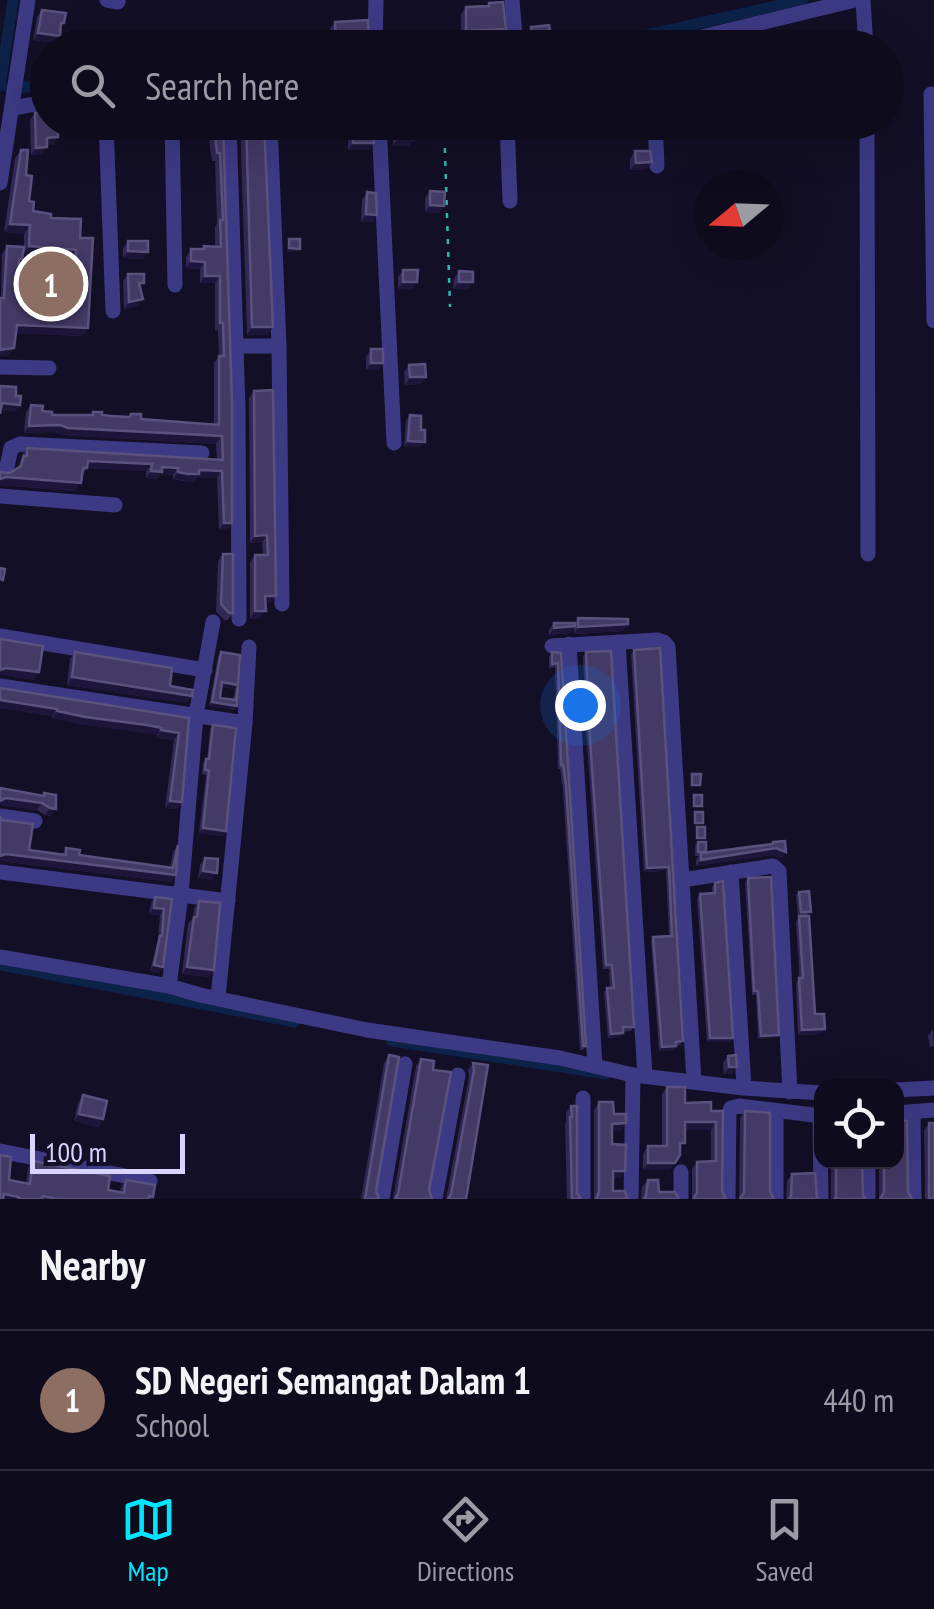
<!DOCTYPE html>
<style>
body{margin:0;font-family:"PT Sans Narrow",sans-serif;background:#1c1929;color:#f1f3f6}
.controls{position:absolute;right:30px;bottom:30px;display:grid;overflow:hidden;border-radius:20px;box-shadow:0 10px 40px #0002}
.controls button{width:90px;height:90px;display:grid;place-items:center;padding:0;border:0;border-bottom:2px solid #2e2b3b;background:#0e0b1c;color:#f1f3f6;font:50px sans-serif}
.compass{position:absolute;left:694px;top:170px;width:90px;height:90px;border-radius:50%;background:#0e0b1c;box-shadow:0 10px 40px #0002;rotate:251deg}
.scale{position:absolute;left:30px;bottom:25px;width:155px;box-sizing:border-box;padding-left:10px;border:5px solid #d9d4ff;border-top:0;font-size:28px;line-height:35px;white-space:nowrap;color:#d9d4ff;-webkit-text-stroke:8px #130f26;paint-order:stroke}
.you{position:absolute;left:580px;top:705px;width:35px;height:35px;margin:-25px;border:8px solid #fff;border-radius:50%;background:#1a73e8;box-shadow:0 0 0 15px #1a73e833}
.badge{display:grid;place-items:center;width:65px;height:65px;border-radius:50%;background:#00e5ff;color:#fff;font-size:32px;font-weight:700}
.pin{position:absolute;translate:-50% -50%;border:5px solid #fff;box-shadow:0 2px 10px #0006}
.list{margin:0;padding:0;list-style:none}
h2{display:flex;justify-content:space-between;align-items:center;height:130px;margin:0;padding:0 40px;font-size:42px}
h2 small{font-size:32px;font-weight:400;color:#9b9ba3}
.list li{display:grid;grid-template-columns:65px 1fr auto;gap:30px;align-items:center;box-sizing:border-box;height:140px;padding:0 40px;border-top:2px solid #2e2b3b}
.list b{display:block;font-size:38px;white-space:nowrap}
.list p{margin:0;font-size:32px;white-space:nowrap;color:#9b9ba3}
.list em{font-size:32px;font-style:normal;color:#9b9ba3}
.icon{flex:none;width:55px;height:55px;fill:none;stroke:currentColor;stroke-width:2;stroke-linecap:round;stroke-linejoin:round}
.map{position:relative;flex:none;width:934px;height:1199px;overflow:hidden}
.search{position:absolute;background:#0e0b1c;box-shadow:0 10px 40px #0002;left:30px;right:30px;top:30px;height:110px;display:flex;align-items:center;gap:25px;box-sizing:border-box;padding:0 35px;border-radius:55px;color:#9b9ba3;font-size:38px}
.sheet{height:270px;background:#0e0b1c}
nav{display:flex;justify-content:space-around;align-items:center;box-sizing:border-box;height:140px;border-top:2px solid #2e2b3b;background:#0e0b1c;font-size:28px;color:#9b9ba3}
nav a{display:grid;justify-items:center;gap:5px}
nav .on{color:#00e5ff}
.map>svg:first-child{display:block}
</style>
<div class="map">
<svg width="934" height="1199" viewBox="0 0 934 1199">
<rect width="100%" height="100%" fill="#130f26"/>
<g fill="none" stroke-linecap="round" stroke-linejoin="round">
<g stroke="#0c2248" stroke-width="11">
<polyline points="589,48 803,0"/>
<polyline points="0,86 13,0"/>
<polyline points="9,88 48,86"/>
<polyline points="0,965 295,1022"/>
<polyline points="392,1041 606,1074"/>
</g>
<polyline stroke="#2fb8b0" stroke-width="2.5" stroke-dasharray="5 8" stroke-linecap="butt" points="444,122 450,307"/>
<g stroke="#3d3a85" stroke-width="15">
<polyline points="107,0 118,2"/>
<polyline points="512,0 516,48"/>
<polyline points="863,0 866,48"/>
<polyline points="375,48 376,0"/>
<polyline points="656,48 855,0"/>
<polyline points="931,94 934,321"/>
<polyline points="12,108 48,102"/>
<polyline points="106,122 113,311"/>
<polyline points="172,122 175,285"/>
<polyline points="229,122 238,410 239,619"/>
<polyline points="270,122 279,346 282,604"/>
<polyline points="379,122 394,443"/>
<polyline points="507,122 510,201"/>
<polyline points="655,122 657,166"/>
<polyline points="867,122 868,554"/>
<polyline points="0,183 28,0"/>
<polyline points="236,346 279,346"/>
<polyline points="0,367 49,368"/>
<polyline points="0,470 7,467 11,448 20,444 202,453"/>
<polyline points="0,496 115,505"/>
<polyline points="0,636 205,670"/>
<polyline points="618,642 645,1076"/>
<polyline points="569,644 595,1065"/>
<polyline points="552,646 658,640 664,642 668,647 682,880 773,866 779,871 790,1092"/>
<polyline points="0,686 245,723 218,998"/>
<polyline points="245,723 249,647"/>
<polyline points="0,816 35,821"/>
<polyline points="0,872 228,901"/>
<polyline points="731,872 744,1088"/>
<polyline points="682,880 694,1081"/>
<polyline points="0,957 169,986 200,995 367,1030 560,1058 633,1075 744,1088 822,1093"/>
<polyline points="169,986 181,895 196,715 213,622"/>
<polyline points="896,1090 934,1088"/>
<polyline points="583,1098 583,1199"/>
<polyline points="776,1111 776,1199"/>
<polyline points="913,1112 914,1199"/>
<polyline points="896,1113 934,1110"/>
<polyline points="820,1116 821,1199"/>
<polyline points="0,1151 150,1181"/>
<polyline points="382,1199 405,1064"/>
<polyline points="435,1199 458,1075"/>
<polyline points="631,1199 633,1075"/>
<polyline points="681,1199 681,1172"/>
<polyline points="728,1199 729,1113 731,1108 739,1106 822,1116"/>
<polyline points="868,1199 868,1162"/>
</g>
</g>
<g fill="#312854" fill-rule="evenodd">
<polygon points="489,3 500,36 461,38 461,14 466,7 487,6"/>
<polygon points="42,10 64,23 61,28 60,36 55,43 33,40 37,17"/>
<polygon points="335,22 369,42 365,48 331,48 330,29"/>
<polygon points="531,27 553,46 552,48 527,48 526,35"/>
<polygon points="35,113 48,122 99,122 95,128 58,130 53,145 47,145 42,154 31,155 30,120"/>
<polygon points="188,122 223,124 227,530 219,530 217,478 197,477 194,482 183,481 173,479 173,475 160,474 157,479 146,478 146,471 87,468 82,476 75,491 0,485 0,472 10,473 18,468 22,455 27,448 217,459 216,444 62,435 55,432 24,433 26,412 31,405 52,415 91,415 93,412 111,416 128,417 131,414 141,419 214,425 214,363 219,356 218,330 215,331 215,283 200,283 200,269 186,268 186,257 191,249 202,249 204,246 215,246 215,227 217,223 215,161 212,161 208,132 212,127 188,128"/>
<polygon points="240,122 264,122 273,327 267,335 247,335"/>
<polygon points="363,122 373,122 374,143 369,150 348,150 348,136 354,128 363,129"/>
<polygon points="456,122 476,122 471,132 457,133"/>
<polygon points="398,130 414,139 409,146 393,146 393,137"/>
<path d="M21,150l8,51 4,10 18,7 29,20 8,90 -6,8 -66,-3 -8,23h-8l2,-102 5,-8 17,1v-13l-20,-2 11,-74zM23,255l48,4 -2,50 -28,-1 -24,-30 1,-13 4,-6z"/>
<polygon points="635,151 647,169 630,170 630,159"/>
<polygon points="430,191 444,206 439,213 425,212 425,198"/>
<polygon points="367,192 377,215 372,222 361,222 362,200"/>
<polygon points="128,241 143,259 123,258 123,248"/>
<polygon points="403,270 412,289 398,289 398,277"/>
<polygon points="459,271 473,282 468,289 453,289 454,279"/>
<polygon points="128,274 140,288 143,299 138,306 124,309 123,281"/>
<polygon points="371,349 378,370 366,370 366,357"/>
<polygon points="409,365 426,377 421,384 405,385 404,372"/>
<polygon points="273,390 271,603 265,603 260,618 250,619 250,562 255,555 263,555 262,542 250,543 249,398 254,391"/>
<polygon points="410,415 421,430 421,447 404,447 406,421"/>
<polygon points="223,554 233,613 228,620 224,620 216,611 218,561"/>
<polygon points="578,618 623,631 574,634 574,627 570,633 549,635 549,630 554,623 575,623"/>
<polygon points="660,648 681,1045 676,1046 673,1050 659,1051 651,941 653,937 669,936 666,871 644,872 631,654 634,650"/>
<polygon points="75,652 170,686 187,703 67,685 70,659"/>
<path d="M221,652l19,3 -3,51 -3,4 -25,-4 9,-49zM222,687l13,2 -2,11 -13,-2z"/>
<polygon points="552,652 561,653 586,1046 583,1050 580,1050 563,790 560,769 558,769 555,667 549,668 549,657"/>
<polygon points="586,652 634,1027 631,1031 623,1032 620,1037 608,1038 604,992 607,988 610,988 609,969 603,969 586,729 583,657"/>
<polygon points="0,688 189,718 182,802 177,809 165,808 174,740 156,738 157,735 142,732 80,724 52,718 52,716 0,708"/>
<polygon points="213,725 226,831 223,836 199,833 206,775 202,774 203,763 207,759 210,729"/>
<polygon points="0,788 43,795 44,793 56,795 51,816 45,815 37,810 0,805"/>
<polygon points="0,817 29,850 62,855 66,848 79,855 170,867 173,852 178,845 171,882 0,861"/>
<polygon points="698,842 706,853 771,845 773,842 786,852 782,858 771,855 696,866 696,860 699,856 695,856 695,845"/>
<polygon points="205,858 212,880 198,878 200,865"/>
<polygon points="748,878 776,1038 758,1039 756,995 752,995 745,882"/>
<polygon points="715,883 733,1038 730,1042 707,1042 697,898 700,894 712,893 712,887"/>
<polygon points="799,892 808,915 798,916 796,895"/>
<polygon points="155,897 172,899 163,967 159,973 150,971 158,939 160,915 149,914 151,903"/>
<polygon points="199,901 209,977 182,974 188,924 193,918 194,908"/>
<polygon points="799,916 815,1014 825,1029 821,1034 798,1035 796,983 799,979 799,967 796,922"/>
<polygon points="933,1029 934,1046 930,1047 928,1036"/>
<polygon points="389,1055 376,1191 379,1199 361,1199 384,1063"/>
<polygon points="728,1056 732,1074 724,1074 723,1063"/>
<polygon points="421,1059 433,1070 429,1190 432,1199 393,1199 416,1066"/>
<polygon points="473,1063 488,1065 466,1199 446,1199 469,1077 468,1070"/>
<polygon points="667,1087 685,1103 711,1111 723,1111 722,1191 724,1198 692,1199 692,1169 697,1162 711,1161 711,1130 685,1130 680,1151 670,1170 643,1170 643,1154 648,1146 662,1146 662,1094"/>
<polygon points="83,1095 103,1119 98,1127 74,1121 78,1103"/>
<polygon points="599,1102 614,1114 621,1131 612,1131 612,1144 625,1171 620,1178 613,1178 613,1191 629,1199 594,1199 594,1110"/>
<polygon points="571,1106 577,1193 581,1199 567,1199 565,1124 566,1122 566,1113"/>
<polygon points="745,1111 770,1192 774,1199 739,1199 740,1118"/>
<polygon points="929,1123 934,1199 925,1199 924,1130"/>
<polygon points="33,1161 108,1190 120,1192 121,1187 126,1180 152,1199 0,1199 9,1180 26,1183 28,1168"/>
<polygon points="831,1162 862,1162 863,1196 866,1199 831,1199"/>
<polygon points="879,1162 896,1162 912,1199 879,1199"/>
<polygon points="792,1174 817,1198 819,1199 786,1199 787,1181"/>
<polygon points="648,1180 659,1192 679,1199 641,1199 642,1187"/>
</g>
<g fill="#1d163a">
<polygon points="506,29 500,36 461,38 466,31"/>
<polygon points="38,33 60,36 55,43 33,40"/>
<polygon points="369,42 365,48 333,48 336,44"/>
<polygon points="99,122 95,128 80,128 79,130 53,130 58,123"/>
<polygon points="142,122 156,122 154,126 140,126"/>
<polygon points="192,122 215,122 212,127 188,128"/>
<polygon points="476,125 471,132 457,133 462,126"/>
<polygon points="58,137 53,145 42,145 47,138"/>
<polygon points="398,138 414,139 409,146 393,146"/>
<polygon points="353,143 374,143 369,150 348,150"/>
<polygon points="47,147 42,154 31,155 36,148"/>
<polygon points="652,162 647,169 630,170 636,163"/>
<polygon points="430,205 444,206 439,213 425,212"/>
<polygon points="366,214 377,215 372,222 361,222"/>
<polygon points="10,224 30,225 24,234 4,232"/>
<polygon points="29,246 76,250 71,259 23,255"/>
<polygon points="289,248 300,249 298,252 286,252"/>
<polygon points="128,251 148,252 143,259 123,258"/>
<polygon points="191,261 205,262 200,269 186,268"/>
<polygon points="205,276 220,276 215,283 200,283"/>
<polygon points="403,282 417,282 412,289 398,289"/>
<polygon points="459,282 473,282 468,289 453,289"/>
<polygon points="143,299 138,306 124,309 129,302"/>
<polygon points="17,325 88,328 82,336 11,333"/>
<polygon points="252,327 273,327 267,335 247,335"/>
<polygon points="1,348 14,348 8,356 0,356"/>
<polygon points="371,363 383,363 378,370 366,370"/>
<polygon points="410,377 426,377 421,384 405,385"/>
<polygon points="2,403 20,405 15,412 0,410"/>
<polygon points="60,425 222,436 216,444 62,435 55,432 24,433 29,426"/>
<polygon points="408,441 425,442 421,447 404,447"/>
<polygon points="88,461 152,464 146,471 83,468"/>
<polygon points="162,467 178,468 173,475 160,474 157,479 146,478 151,471"/>
<polygon points="199,470 222,471 217,478 197,477 194,482 173,479 178,472"/>
<polygon points="6,477 81,483 75,491 0,485 0,479"/>
<polygon points="224,523 232,523 227,530 219,530"/>
<polygon points="267,535 262,542 250,543 255,536"/>
<polygon points="265,596 276,596 271,603 260,603"/>
<polygon points="255,611 266,611 260,618 250,619"/>
<polygon points="628,624 623,631 574,634 578,627"/>
<polygon points="575,626 570,633 549,635 554,628"/>
<polygon points="6,668 39,672 34,680 0,675 0,670"/>
<polygon points="72,677 192,696 187,703 67,685"/>
<polygon points="222,682 238,685 235,689 219,687"/>
<polygon points="0,700 57,709 52,716 0,708"/>
<polygon points="212,702 237,706 234,710 209,706"/>
<polygon points="57,711 162,728 157,735 80,724 52,718"/>
<polygon points="161,730 179,733 174,740 156,738"/>
<polygon points="6,798 42,803 37,810 0,805 0,801"/>
<polygon points="170,801 182,802 177,809 165,808"/>
<polygon points="50,808 56,809 51,816 45,815"/>
<polygon points="203,828 226,831 223,836 199,833"/>
<polygon points="776,848 786,852 782,858 771,855 696,866 701,860"/>
<polygon points="6,854 176,875 171,882 0,861 0,856"/>
<polygon points="669,867 666,871 644,872 647,868"/>
<polygon points="203,871 217,873 212,880 198,878"/>
<polygon points="154,908 164,909 160,915 149,914"/>
<polygon points="154,965 163,967 159,973 150,971"/>
<polygon points="187,967 214,970 209,977 182,974"/>
<polygon points="825,1029 821,1034 798,1035 802,1030"/>
<polygon points="623,1033 620,1037 608,1038 611,1034"/>
<polygon points="779,1035 776,1038 758,1039 761,1036"/>
<polygon points="710,1038 733,1038 730,1042 707,1042"/>
<polygon points="676,1046 673,1050 659,1051 662,1047"/>
<polygon points="729,1067 737,1067 732,1074 724,1074"/>
<polygon points="79,1114 103,1119 98,1127 74,1121"/>
<polygon points="685,1122 716,1122 711,1130 680,1130"/>
<polygon points="626,1123 621,1131 607,1131 612,1124"/>
<polygon points="648,1163 675,1163 670,1170 643,1170"/>
<polygon points="613,1171 625,1171 620,1178 608,1178"/>
<polygon points="4,1194 19,1197 18,1199 1,1199"/>
</g>
<g fill="#433a66" stroke="#5a527e" stroke-width="2.5" fill-rule="evenodd">
<polygon points="503,2 506,29 466,31 466,7 489,6 489,3"/>
<polygon points="42,10 66,13 64,23 61,23 60,36 38,33"/>
<polygon points="368,20 369,42 336,44 335,22"/>
<polygon points="549,25 553,46 533,48 531,27"/>
<polygon points="264,37 265,48 252,48 251,38"/>
<polygon points="48,112 48,122 84,123 58,123 58,137 47,138 47,147 36,148 35,113"/>
<polygon points="246,122 264,122 273,327 252,327"/>
<polygon points="368,122 373,122 374,143 353,143 354,128 368,129"/>
<polygon points="462,122 476,122 476,125 462,126"/>
<polygon points="214,124 223,124 232,403 232,523 224,523 222,471 199,470 199,474 188,474 178,472 178,468 162,467 162,472 151,471 152,464 88,461 87,468 83,468 81,483 6,477 0,479 0,472 10,473 21,466 24,456 27,456 27,448 223,460 222,436 68,428 60,425 29,426 31,405 43,406 42,411 52,412 52,415 93,415 93,412 102,412 102,415 111,416 130,417 131,414 141,414 141,419 219,425 219,356 224,356 223,323 220,323 220,276 205,276 205,262 191,261 191,249 204,249 204,246 221,247 220,220 223,220 220,153 217,153"/>
<polygon points="398,130 414,131 414,139 398,138"/>
<polygon points="21,150 28,150 26,175 32,176 29,201 34,202 33,211 51,214 51,218 81,219 80,238 93,238 88,328 17,325 14,348 0,350 0,298 4,298 7,246 24,247 22,259 19,259 17,278 45,282 41,308 75,310 76,250 29,246 30,225 10,224"/>
<polygon points="635,151 650,151 652,162 636,163"/>
<polygon points="430,191 445,192 444,206 430,205"/>
<polygon points="367,192 376,193 377,215 366,214"/>
<polygon points="289,239 300,239 300,249 289,248"/>
<polygon points="128,241 148,241 148,252 128,251"/>
<polygon points="403,270 418,270 417,282 403,282"/>
<polygon points="459,271 473,272 473,282 459,282"/>
<polygon points="128,274 144,274 144,283 139,283 143,299 129,302"/>
<rect x="371" y="349" width="12" height="14"/>
<polygon points="425,364 426,377 410,377 409,365"/>
<polygon points="0,386 16,387 16,396 21,396 20,405 2,403 0,414"/>
<polygon points="273,390 276,596 265,596 266,611 255,611 255,555 268,555 267,535 255,536 254,391"/>
<polygon points="410,415 421,416 421,430 425,430 425,442 408,441"/>
<polygon points="223,554 233,554 233,613 229,613 221,604"/>
<polygon points="0,568 5,569 3,580 0,579"/>
<polygon points="578,618 628,619 628,624 578,627"/>
<polygon points="554,623 575,623 575,626 554,628"/>
<polygon points="0,639 43,646 39,672 6,668 0,670"/>
<polygon points="660,648 683,1041 676,1042 676,1046 662,1047 653,937 672,936 669,867 647,868 634,650"/>
<polygon points="611,651 634,1027 623,1027 623,1033 611,1034 607,988 614,988 612,965 606,965 589,725 586,652"/>
<polygon points="75,652 172,668 170,686 193,690 192,696 72,677"/>
<path d="M221,652l19,3 -3,51 -25,-4zM222,682l16,3 -2,15 -16,-2z"/>
<polygon points="552,652 561,653 586,1046 583,1046 566,786 563,765 561,765 558,663 552,664"/>
<polygon points="0,688 189,718 182,802 170,801 179,733 161,730 162,728 147,725 85,717 57,711 57,709 0,700"/>
<polygon points="213,725 236,728 226,831 203,828 209,770 205,770 206,759 209,759"/>
<polygon points="692,774 701,774 700,785 692,785"/>
<polygon points="0,788 44,796 44,793 56,795 56,809 50,808 42,803 6,798 0,801"/>
<rect x="694" y="795" width="8" height="11"/>
<rect x="695" y="812" width="8" height="11"/>
<polygon points="0,817 2,820 33,824 29,850 66,855 66,848 80,850 79,855 173,868 178,845 176,875 6,854 0,856"/>
<rect x="697" y="827" width="8" height="11"/>
<polygon points="785,841 786,852 776,848 701,860 701,853 773,844 773,842"/>
<rect x="698" y="842" width="8" height="10"/>
<polygon points="205,858 218,859 217,873 203,871"/>
<polygon points="771,877 779,1035 761,1036 758,991 754,991 748,878"/>
<polygon points="723,881 733,1038 710,1038 700,894 715,893 715,883"/>
<polygon points="809,891 811,912 801,912 799,892"/>
<polygon points="155,897 172,899 163,967 154,965 160,936 162,936 164,909 154,908"/>
<polygon points="199,901 220,903 214,970 187,967 194,917 197,917"/>
<polygon points="799,916 809,916 815,1014 824,1014 825,1029 802,1030 799,978 803,978 802,962"/>
<polygon points="389,1055 399,1057 376,1191 379,1199 365,1199"/>
<polygon points="736,1055 737,1067 729,1067 728,1056"/>
<polygon points="421,1059 434,1061 433,1070 451,1072 429,1190 432,1199 395,1199 398,1194"/>
<polygon points="473,1063 488,1065 467,1193 466,1199 448,1199 451,1194 474,1070"/>
<polygon points="667,1087 685,1087 685,1103 711,1102 711,1111 723,1111 722,1191 726,1199 693,1199 697,1193 697,1162 716,1161 716,1122 685,1122 685,1143 680,1143 680,1155 675,1163 648,1163 648,1146 667,1146"/>
<polygon points="83,1095 107,1101 103,1119 79,1114"/>
<polygon points="599,1102 613,1102 614,1114 626,1114 626,1123 612,1124 612,1144 626,1145 625,1171 613,1171 613,1191 625,1191 627,1198 629,1199 596,1199 599,1192"/>
<polygon points="571,1106 577,1106 577,1193 581,1199 572,1199 570,1117 572,1117"/>
<polygon points="745,1111 770,1113 770,1192 774,1199 740,1199 744,1192"/>
<polygon points="896,1120 907,1121 908,1192 912,1199 880,1199 884,1192 884,1162 896,1162"/>
<rect x="929" y="1123" width="5" height="76"/>
<polygon points="0,1155 11,1157 9,1180 30,1184 33,1161 110,1176 108,1190 124,1193 126,1180 155,1185 153,1197 149,1196 148,1199 57,1199 43,1196 42,1199 19,1199 19,1197 4,1194 3,1199 0,1199"/>
<polygon points="836,1162 862,1162 863,1196 866,1199 834,1199 836,1198"/>
<polygon points="815,1173 817,1198 819,1199 789,1199 791,1196 792,1174"/>
<polygon points="648,1180 658,1180 659,1192 675,1192 679,1199 644,1199 646,1196"/>
</g>
</svg>
<div class="controls">
<button><svg class="icon" aria-label="locate" viewBox="0 0 24 24"><circle cx="12" cy="12" r="6"/><path d="M12 2v4M12 18v4M2 12h4M18 12h4"/></svg></button>
</div>
<svg class="compass" viewBox="-18 -18 36 36"><path d="M0-13l5 13h-10z" fill="#e53935"/><path d="M0 13l5-13h-10z" fill="#9b9ba3"/></svg>
<div class="scale">100 m</div>
<div class="you"></div>
<div class="pin badge" style="left:51px;top:284px;background:#8d6e63">1</div>
<div class="search"><svg class="icon" aria-label="search" viewBox="0 0 24 24"><circle cx="10" cy="10" r="6"/><path d="M15 15l6 6"/></svg>Search here</div>
</div>
<section class="sheet">
<h2>Nearby<small></small></h2>
<ul class="list">
<li><span class="badge" style="background:#8d6e63">1</span><div><b>SD Negeri Semangat Dalam 1</b><p>School</p></div><em>440 m</em></li>
</ul>
</section>
<nav>
<a class="on"><svg class="icon" aria-label="map" viewBox="0 0 24 24"><path d="M3 6l6-2 6 2 6-2v14l-6 2-6-2-6 2zM9 4v14M15 6v14"/></svg>Map</a>
<a><svg class="icon" aria-label="directions" viewBox="0 0 24 24"><path d="M12 3l9 9-9 9-9-9zM9 14v-3h6M13 9l2 2-2 2"/></svg>Directions</a>
<a><svg class="icon" aria-label="saved" viewBox="0 0 24 24"><path d="M7 4h10v16l-5-4-5 4z"/></svg>Saved</a>
</nav>
